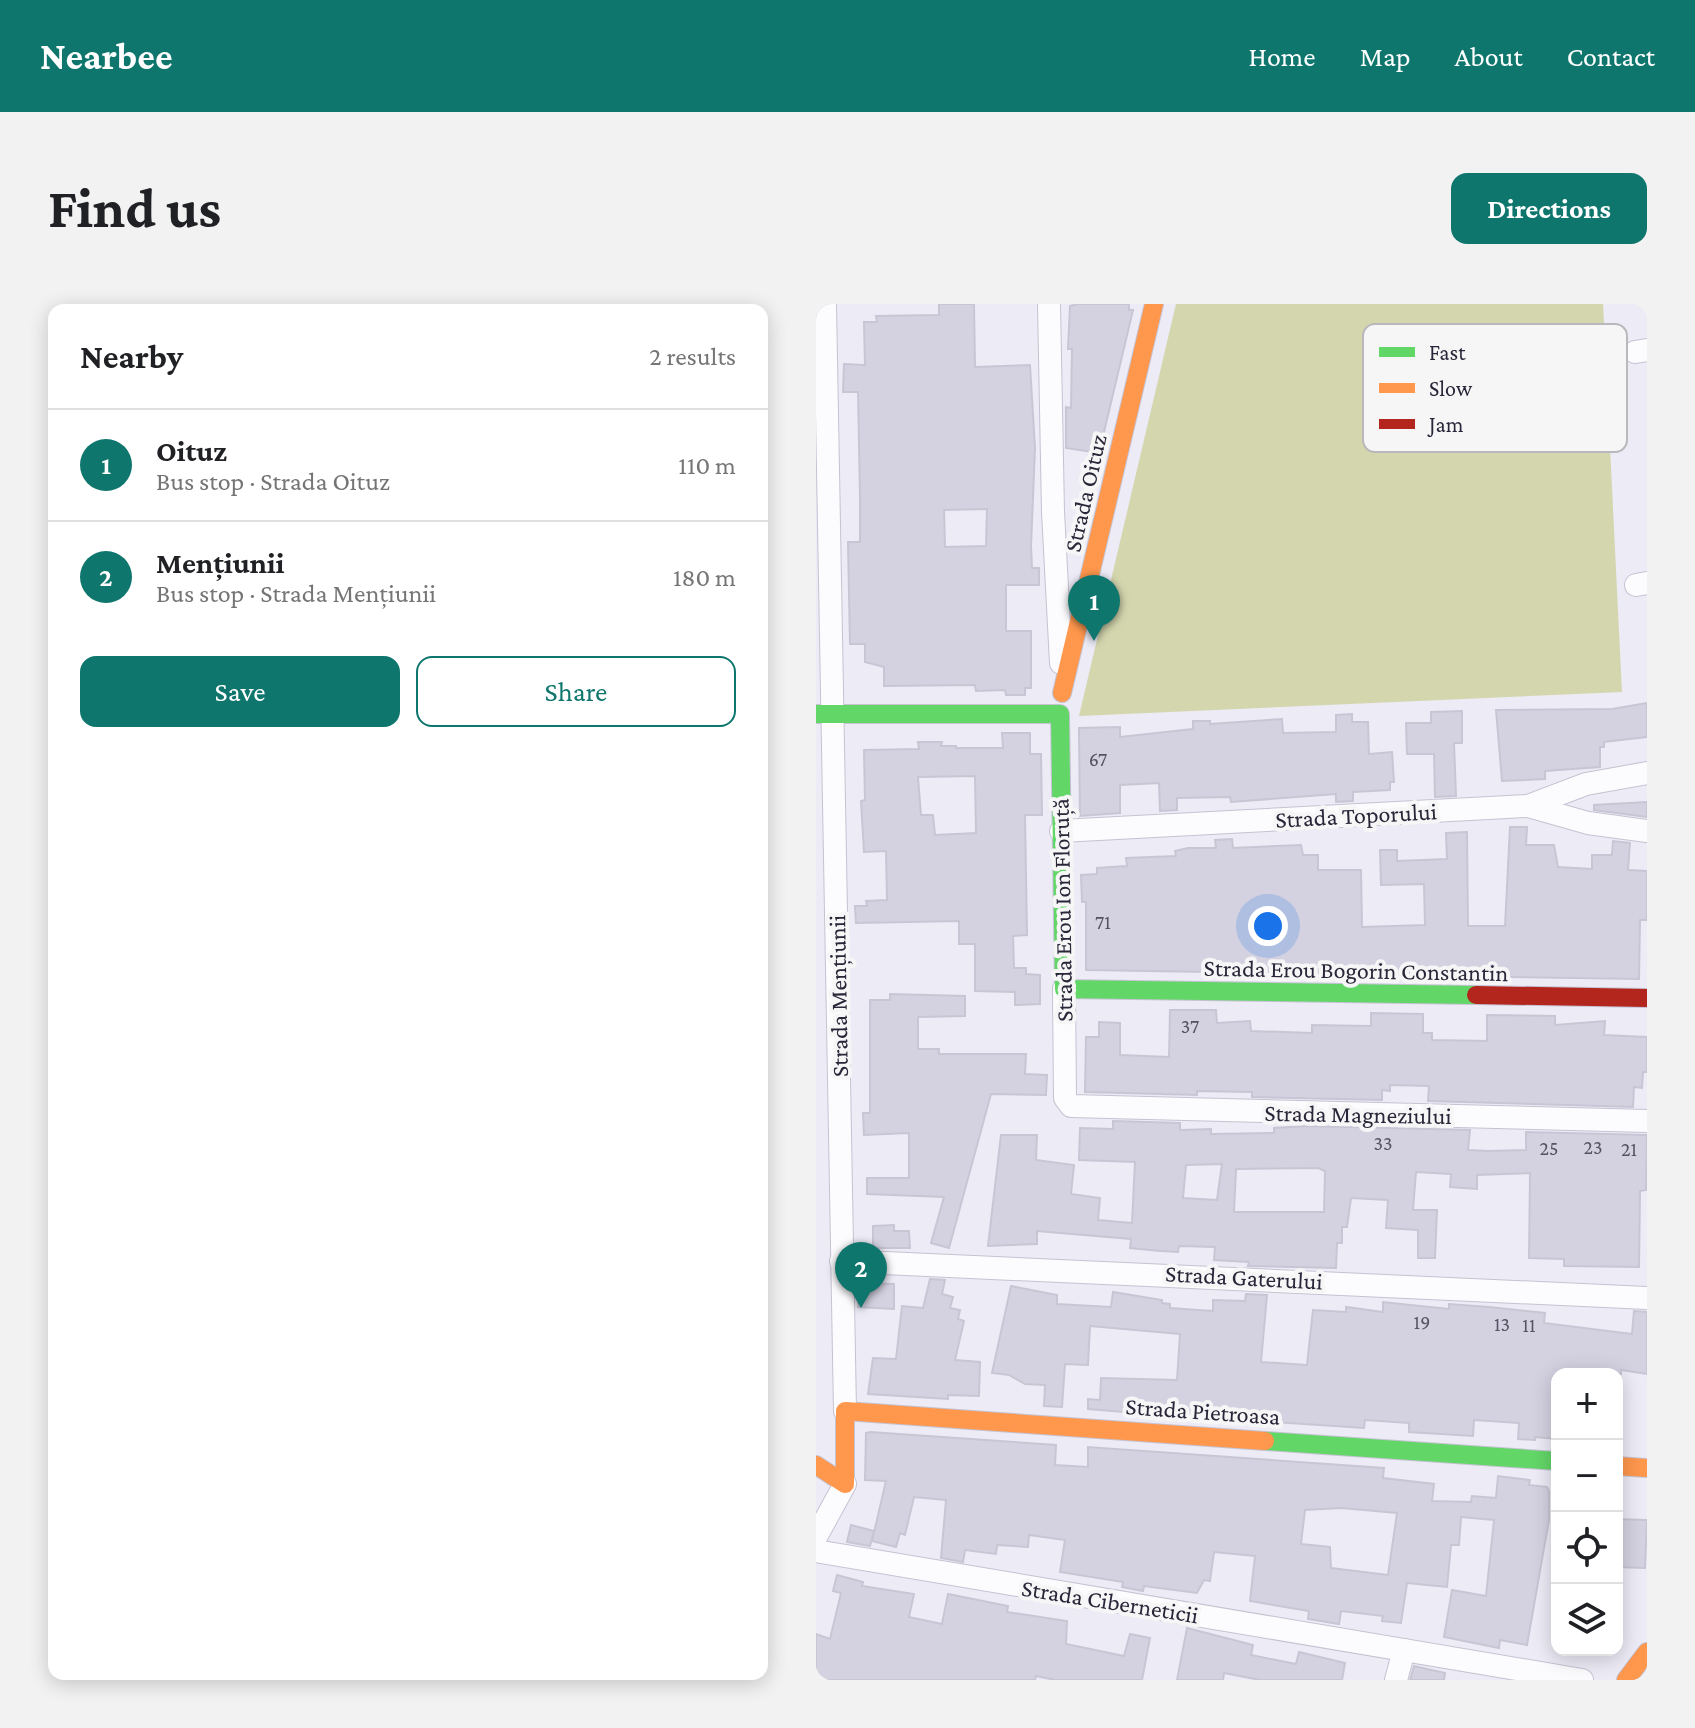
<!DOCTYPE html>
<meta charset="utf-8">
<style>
body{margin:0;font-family:"Crimson Pro",serif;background:#f2f2f2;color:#202124}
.controls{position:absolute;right:24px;bottom:24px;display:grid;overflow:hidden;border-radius:16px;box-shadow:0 4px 20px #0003}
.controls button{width:72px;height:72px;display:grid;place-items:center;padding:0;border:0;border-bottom:2px solid #e0e0e0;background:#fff;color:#202124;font:40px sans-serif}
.you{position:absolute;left:452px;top:622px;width:28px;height:28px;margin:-20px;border:6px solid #fff;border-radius:50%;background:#1a73e8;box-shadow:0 0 0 12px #1a73e833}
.badge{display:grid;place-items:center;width:52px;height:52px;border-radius:50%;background:#0f766e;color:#fff;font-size:26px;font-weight:700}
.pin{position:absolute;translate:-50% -66px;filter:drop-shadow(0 2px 4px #0008)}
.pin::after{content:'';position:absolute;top:42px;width:28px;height:24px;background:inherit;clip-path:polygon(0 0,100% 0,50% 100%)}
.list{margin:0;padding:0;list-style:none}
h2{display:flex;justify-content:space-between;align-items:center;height:104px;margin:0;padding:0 32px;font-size:34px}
h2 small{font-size:26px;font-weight:400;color:#757577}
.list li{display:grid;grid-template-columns:52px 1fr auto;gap:24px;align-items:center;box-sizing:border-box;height:112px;padding:0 32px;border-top:2px solid #e0e0e0}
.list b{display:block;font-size:30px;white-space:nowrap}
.list p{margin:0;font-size:26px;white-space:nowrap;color:#757577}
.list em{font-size:26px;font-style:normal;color:#757577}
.actions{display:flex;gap:16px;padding:24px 32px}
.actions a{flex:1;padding:18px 0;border:2px solid #0f766e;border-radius:16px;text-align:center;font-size:28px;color:#0f766e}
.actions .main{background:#0f766e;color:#fff}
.icon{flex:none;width:44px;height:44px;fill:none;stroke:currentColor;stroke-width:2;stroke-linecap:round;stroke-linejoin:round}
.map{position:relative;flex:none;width:831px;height:1376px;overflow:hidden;border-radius:16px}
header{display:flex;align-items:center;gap:48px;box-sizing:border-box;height:112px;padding:0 40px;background:#0f766e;color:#fff}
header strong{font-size:38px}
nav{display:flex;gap:44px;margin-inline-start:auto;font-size:28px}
.intro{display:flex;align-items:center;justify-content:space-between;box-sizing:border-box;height:192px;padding:0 48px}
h1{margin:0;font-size:56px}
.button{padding:20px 36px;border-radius:16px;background:#0f766e;color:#fff;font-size:28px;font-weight:700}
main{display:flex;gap:48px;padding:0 48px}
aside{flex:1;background:#fff;border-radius:16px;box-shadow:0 4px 20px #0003}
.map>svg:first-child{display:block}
</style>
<header>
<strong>Nearbee</strong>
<nav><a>Home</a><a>Map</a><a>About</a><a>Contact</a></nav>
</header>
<div class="intro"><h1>Find us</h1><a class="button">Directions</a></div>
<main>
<aside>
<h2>Nearby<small>2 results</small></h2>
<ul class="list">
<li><span class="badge">1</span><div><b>Oituz</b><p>Bus stop · Strada Oituz</p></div><em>110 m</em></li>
<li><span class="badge">2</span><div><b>Mențiunii</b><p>Bus stop · Strada Mențiunii</p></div><em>180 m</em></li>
</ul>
<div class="actions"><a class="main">Save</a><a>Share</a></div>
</aside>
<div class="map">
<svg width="831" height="1376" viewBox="0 0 831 1376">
<rect width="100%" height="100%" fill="#ecebf6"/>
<polygon fill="#d4d6ae" points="360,0 787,0 806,388 263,412"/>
<g fill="#d4d2e1" stroke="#c8c6d4" stroke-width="2" fill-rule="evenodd">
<path d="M123,0h35l1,63 55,-2 5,83 -4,98 1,22h7v17h-33v46h25v57h-6v7h-19l-1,-5 -29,1 -1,-6 -91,1v-19l-19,-5v-18h-15l-2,-102h12v-45l-2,-105h-15l1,-28 21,1 -1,-43h13l-1,-6 63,-1zM171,205l-1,37 -41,1 -1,-37z"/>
<polygon points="262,0 313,0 313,6 317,6 283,149 250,144 250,103 255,104 256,45 252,45 254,2"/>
<polygon points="831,399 831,433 788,438 788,443 784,443 784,463 729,467 729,475 686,477 680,406 796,405"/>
<polygon points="646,407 646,439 638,439 640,492 619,493 618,450 591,450 590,419 615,419 615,408"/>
<polygon points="536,410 536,418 552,418 553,450 576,448 578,478 574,478 574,486 537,488 537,497 520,498 520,490 415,498 414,493 361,494 361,506 344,507 343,479 304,481 304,509 264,512 263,424 304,423 304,433 377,425 377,417 394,417 394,420 466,415 467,429 520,428 520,411"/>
<path d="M186,429h28v21h11l1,61h-17l2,120 -14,1 1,32h12v6l14,1v29l-25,1v-13l-40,-1v-47h-16v-23l-103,2 -1,-17h12l-1,-5 21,-1 -1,-49 -22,1 -3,-51 4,-1 -1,-50 55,-1 -1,-7h24l-1,4h15v2h47zM159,472l1,57 -41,2 -2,-20h-12l-3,-38z"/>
<polygon points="831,498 831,513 778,506 778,501"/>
<polygon points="694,523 711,523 710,541 738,541 742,563 776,565 776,551 796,551 797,537 814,539 812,566 831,567 831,616 824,616 823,675 270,666 270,598 266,598 265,571 281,570 281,564 311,562 310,554 360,552 359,547 372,544 400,544 399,536 416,535 417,544 485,541 487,551 502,551 502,566 545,566 546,623 609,621 608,580 565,581 564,546 581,546 581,557 631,555 630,529 651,528 652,622 689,622"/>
<polygon points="74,690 149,692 149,712 102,713 102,745 123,745 123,750 210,750 209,770 231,771 230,791 175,790 133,944 115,939 128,893 51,890 51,874 93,874 93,829 48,831 47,809 54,809 54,696 74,696"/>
<polygon points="354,706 400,706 401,719 434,717 435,727 496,729 496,721 555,722 555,709 607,710 607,729 616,729 616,736 671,737 671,711 739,712 739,721 789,717 788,731 831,733 831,768 827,768 826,784 818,783 817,803 612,797 613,782 574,781 574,787 566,786 566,796 436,793 436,788 381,787 381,791 269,788 270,733 283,733 283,718 304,719 304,751 353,753"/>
<path d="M297,817l67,2v7l31,-1v5l63,-1v-5l33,-2 163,4 -2,20 20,1 38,-1v-18l121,3 -1,55 -6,1 -1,76 -75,-1v-7l-35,-1 1,-85 -53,2v14l-27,-2 1,-13 -35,-2 -3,38h24l-2,48h-17v-28l-32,-2 2,-28 -37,-2 -4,29h-5v16h-5l-1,25 -88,-2 1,-4 -35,-2 1,-13 -36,-1 -1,6 -18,-1 -30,-3 1,-9 -94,-8v13l-49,2 13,-111h36l-1,25 38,5 -3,29 29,4 -2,22 34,3 3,-61 -56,-2 1,-32 33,1zM406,860l-5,36 -34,-2 3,-33zM502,864l7,3 -1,41h-90l2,-43z"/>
<polygon points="78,921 78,927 93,927 94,944 57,944 57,922"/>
<polygon points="114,975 129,976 126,990 137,993 134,1004 144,1006 142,1015 148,1017 139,1056 164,1058 163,1092 132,1091 132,1095 52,1090 57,1054 80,1055 86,1002 107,1004"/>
<polygon points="43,979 78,980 78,1005 42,1003"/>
<polygon points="195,982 241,991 241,1000 295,1003 297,988 346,996 346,999 354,1000 354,1004 397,1007 397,996 429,997 430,990 451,991 445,1058 491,1061 497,1006 530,1008 530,1003 567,1008 567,998 633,1005 633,1000 673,1003 729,1009 728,1019 816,1030 818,1007 831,1008 831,1070 805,1066 805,1070 741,1070 741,1135 719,1133 719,1136 702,1135 703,1119 658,1116 657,1132 593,1128 593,1119 549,1116 548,1124 340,1110 340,1100 308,1099 307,1108 272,1105 272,1095 284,1096 285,1074 361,1076 364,1030 274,1022 272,1061 249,1060 246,1103 228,1102 229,1081 209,1080 193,1071 176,1069"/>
<path d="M54,1128l186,13 -1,20 33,2v-20l296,21 -1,10 51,6 -2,17 39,1 1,-6 24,2 2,-22 32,4 -1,5 18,2 2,4v29l-22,125 -27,-5 -1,8 -55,-11 8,-47 34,6 8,-76 -33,-3 -2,28h-8l-4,42 -40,-4 -6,40 -19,-2 1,-5 -42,-5 -2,13 -31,-5 1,-8 -59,-10 5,-45 -41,-4 -4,29 -6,-1 -7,13 -53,-7 -1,5 -21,-4 1,-5 -63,-10 5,-32 -36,-5 -1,12 -31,-2 -1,9 -31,-4 -2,12 -22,-4 5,-58 -32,-3 -9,38 -5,-2 -4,14 -24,-6 14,-60 -21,-1 1,-47zM525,1204l56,5 -9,62 -57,-7 -1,-21 -29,-3 4,-34z"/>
<polygon points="801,1215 831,1216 829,1264 801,1263"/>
<polygon points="35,1221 58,1227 54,1242 31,1238"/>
<polygon points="21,1271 47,1278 46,1282 98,1290 93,1313 126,1320 132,1290 192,1302 191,1308 251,1317 250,1340 308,1352 314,1330 334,1334 326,1376 239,1376 220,1372 219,1376 0,1376 0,1330 14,1335 25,1289 17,1287"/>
<polygon points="371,1324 437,1341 435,1351 480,1360 483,1348 529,1359 526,1376 444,1376 408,1369 407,1376 361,1376"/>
<polygon points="598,1362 629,1369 628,1376 594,1376"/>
</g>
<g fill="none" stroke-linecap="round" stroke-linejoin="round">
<g stroke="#c5c3d2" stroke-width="24">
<g id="street">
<polyline points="9,0 29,1107"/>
<polyline points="233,0 237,208 245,359"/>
<polyline points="819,48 831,46"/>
<polyline points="820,281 831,279"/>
<polyline points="712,502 772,519 831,527"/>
<polyline points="245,527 712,502 770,480 831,469"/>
<polyline points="248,685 249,794 255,802 831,817"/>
<polyline points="25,957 831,994"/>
<polyline points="0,1233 29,1180"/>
<polyline points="0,1247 766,1376"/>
<polyline points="580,1376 588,1346"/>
</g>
</g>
<g stroke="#c5c3d2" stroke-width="20">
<g id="fast">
<polyline points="0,410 244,410 248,685 660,691"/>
<polyline points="449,1137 741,1157"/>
</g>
</g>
<g stroke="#c5c3d2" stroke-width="20">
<g id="slow">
<polyline points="246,389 338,0"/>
<polyline points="0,1161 29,1180 29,1107 449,1137"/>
<polyline points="801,1162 831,1164"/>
<polyline points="810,1376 831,1348"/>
</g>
</g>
<g stroke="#c5c3d2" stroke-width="20">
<polyline id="jam" points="660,691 831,694"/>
</g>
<use href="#street" stroke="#fcfcfe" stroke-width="22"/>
<use href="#fast" stroke="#63d668" stroke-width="18"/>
<use href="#slow" stroke="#ff974d" stroke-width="18"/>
<use href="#jam" stroke="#b3261e" stroke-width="18"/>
</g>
<g text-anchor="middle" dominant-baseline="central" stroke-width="8" stroke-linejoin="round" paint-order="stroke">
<g font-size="20" fill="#555264">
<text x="282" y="455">67</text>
<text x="287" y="618">71</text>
<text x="374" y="722">37</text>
<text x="567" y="839">33</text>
<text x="777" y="843">23</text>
<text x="733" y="844">25</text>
<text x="813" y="845">21</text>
<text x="606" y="1018">19</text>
<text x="686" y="1020">13</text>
<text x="713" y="1021">11</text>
</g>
<g font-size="24" fill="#292639" stroke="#f6f6f6">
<text transform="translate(269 189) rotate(-77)">Strada Oituz</text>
<text transform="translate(540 511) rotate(-3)">Strada Toporului</text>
<text transform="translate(246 606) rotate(-91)">Strada Erou Ion Floruță</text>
<text transform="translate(540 666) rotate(1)">Strada Erou Bogorin Constantin</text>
<text transform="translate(22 692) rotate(-91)">Strada Mențiunii</text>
<text transform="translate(542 810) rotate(1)">Strada Magneziului</text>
<text transform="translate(428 973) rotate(3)">Strada Gaterului</text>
<text transform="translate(387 1107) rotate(4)">Strada Pietroasa</text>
<text transform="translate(294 1297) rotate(9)">Strada Ciberneticii</text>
</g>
</g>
<rect x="547" y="20" width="264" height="128" rx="12" fill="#f6f6f6" stroke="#b8b8bd" stroke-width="2"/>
<rect x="563" y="43" width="36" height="10" fill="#63d668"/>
<rect x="563" y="79" width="36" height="10" fill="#ff974d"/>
<rect x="563" y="115" width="36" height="10" fill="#b3261e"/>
<g font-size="22" fill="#292639">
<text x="613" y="56">Fast</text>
<text x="613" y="92">Slow</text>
<text x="613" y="128">Jam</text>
</g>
</svg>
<div class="controls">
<button>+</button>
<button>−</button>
<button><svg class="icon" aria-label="locate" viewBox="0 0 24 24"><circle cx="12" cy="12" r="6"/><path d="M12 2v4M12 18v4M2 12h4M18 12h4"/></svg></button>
<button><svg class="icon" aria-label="layers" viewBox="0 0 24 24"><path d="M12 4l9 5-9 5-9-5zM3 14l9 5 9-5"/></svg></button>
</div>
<div class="you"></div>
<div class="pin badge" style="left:278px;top:337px">1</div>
<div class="pin badge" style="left:45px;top:1004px">2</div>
</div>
</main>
